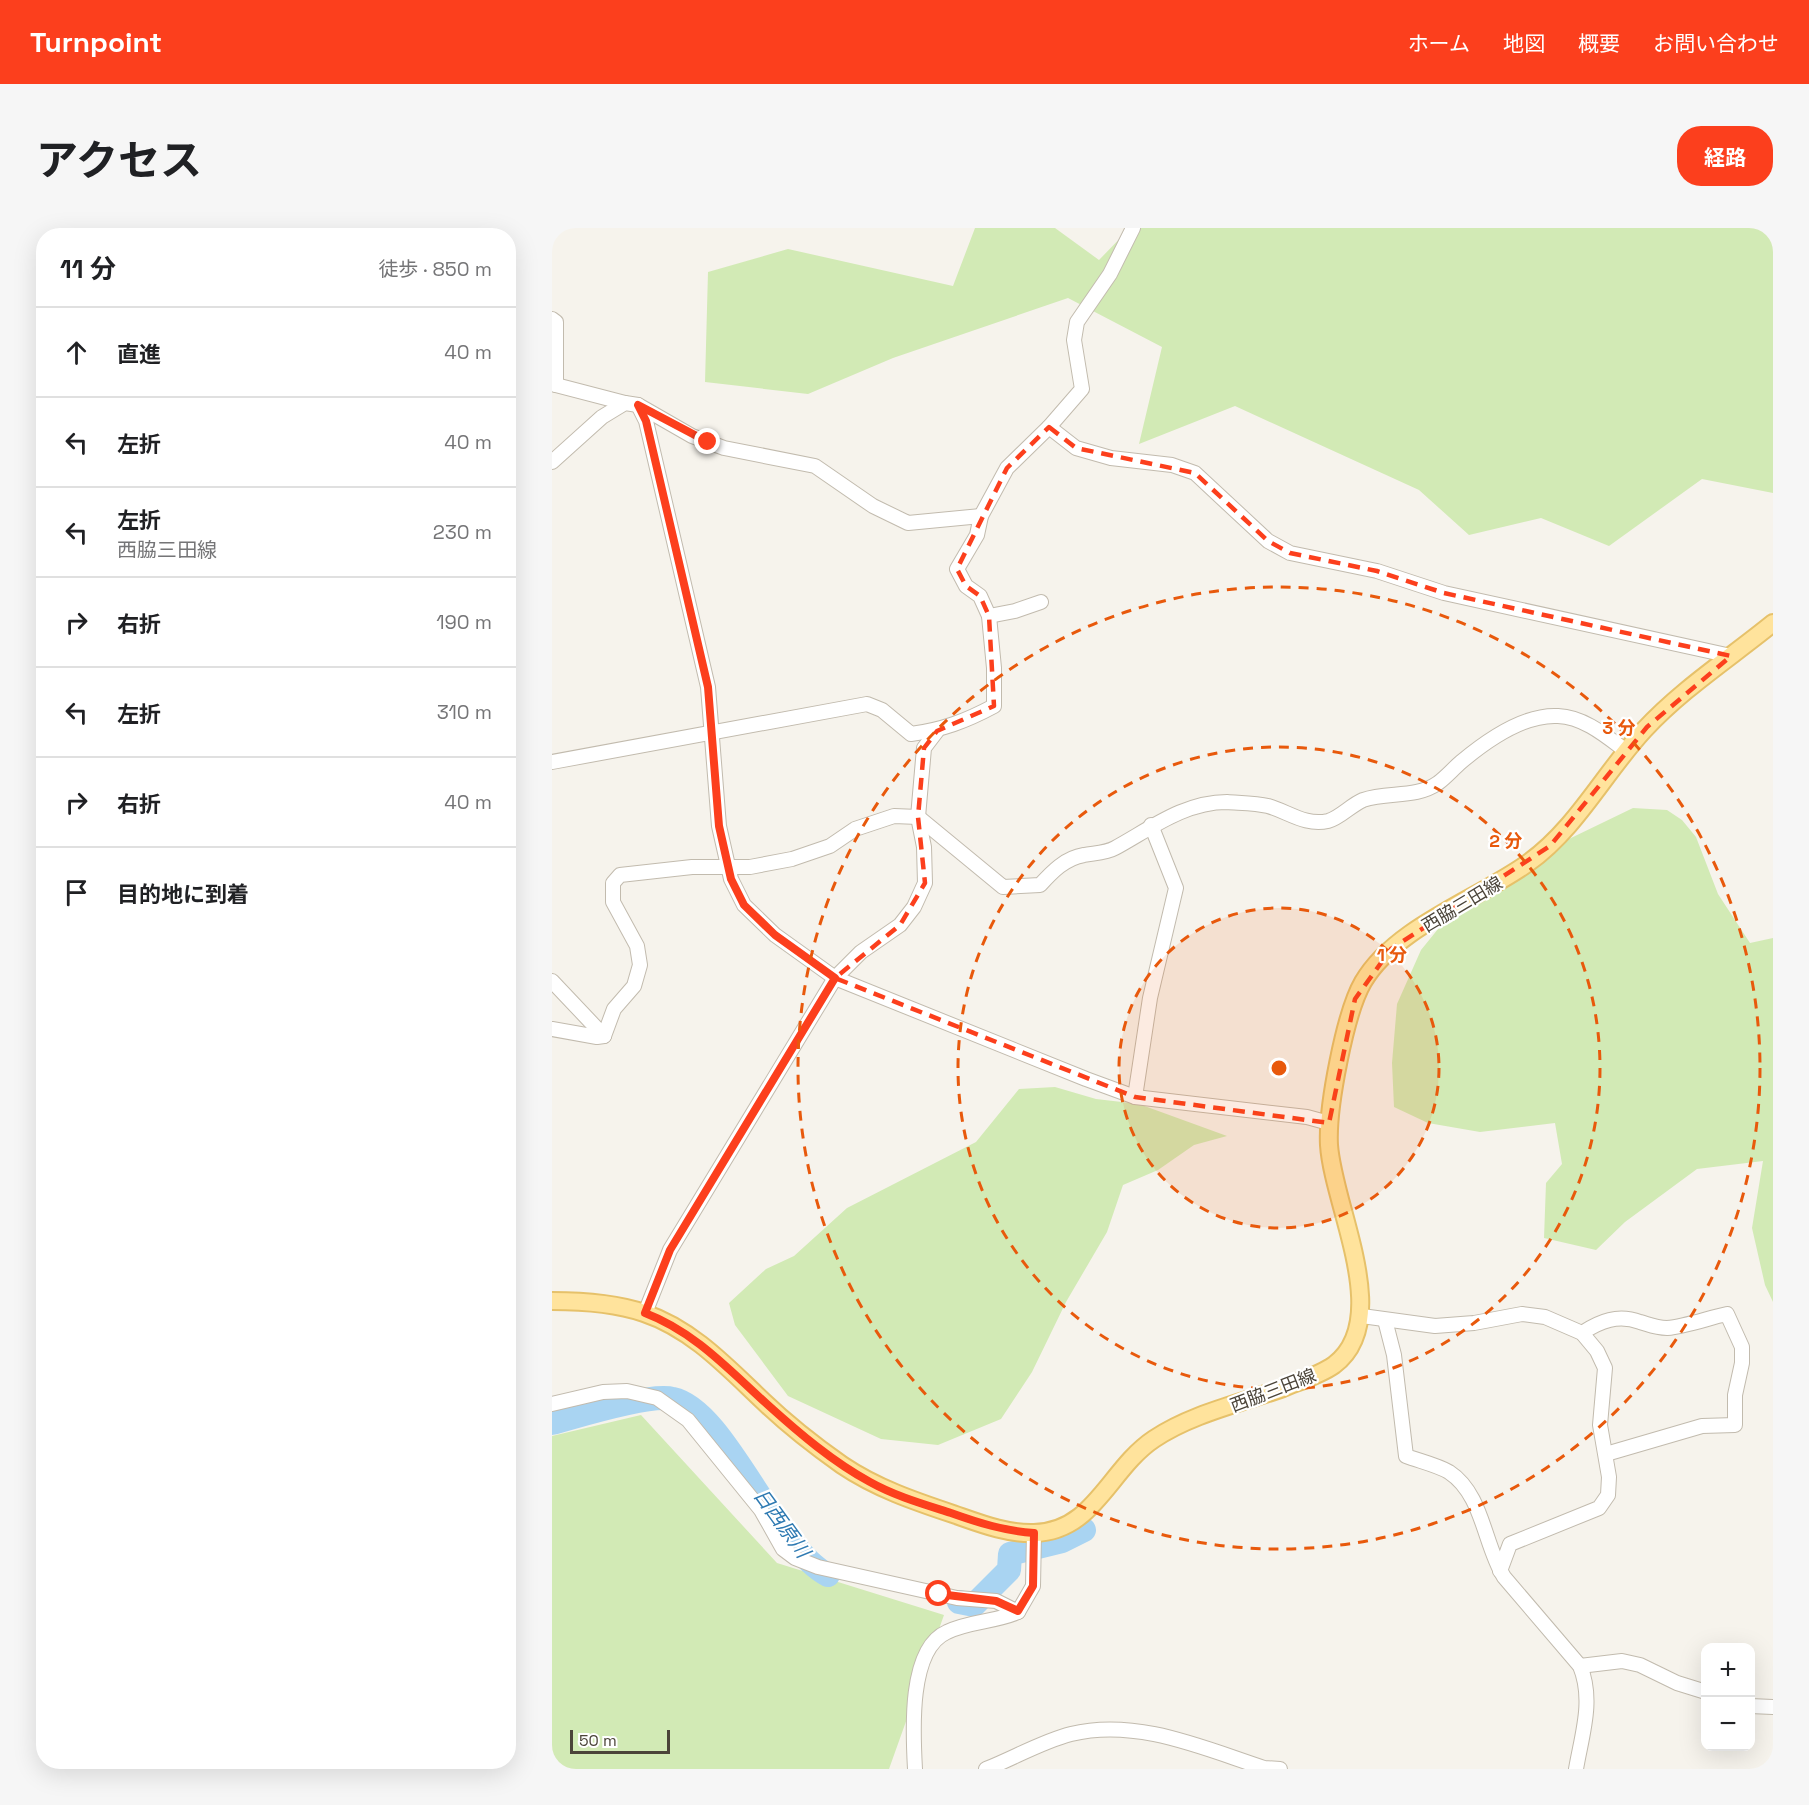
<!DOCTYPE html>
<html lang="ja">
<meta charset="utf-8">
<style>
body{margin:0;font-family:"Space Grotesk","Noto Sans JP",sans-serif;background:#f6f6f6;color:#202124}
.controls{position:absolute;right:18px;bottom:18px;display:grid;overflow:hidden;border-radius:12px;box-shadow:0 6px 24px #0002}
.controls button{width:54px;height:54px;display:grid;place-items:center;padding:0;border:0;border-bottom:2px solid #e0e0e0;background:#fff;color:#202124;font:30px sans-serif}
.scale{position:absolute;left:18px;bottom:15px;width:100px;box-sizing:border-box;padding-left:6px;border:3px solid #4b4439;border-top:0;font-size:16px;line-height:21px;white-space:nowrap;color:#4b4439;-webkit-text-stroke:4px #fff;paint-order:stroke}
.stop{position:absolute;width:18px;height:18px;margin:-14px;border:4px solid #fc3f1d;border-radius:50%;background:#fff}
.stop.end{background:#fc3f1d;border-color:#fff;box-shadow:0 2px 6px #0008}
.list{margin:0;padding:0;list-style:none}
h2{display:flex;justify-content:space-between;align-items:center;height:78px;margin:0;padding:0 24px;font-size:26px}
h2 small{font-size:20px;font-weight:400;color:#757577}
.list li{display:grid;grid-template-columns:39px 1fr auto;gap:18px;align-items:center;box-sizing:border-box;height:90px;padding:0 24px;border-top:2px solid #e0e0e0}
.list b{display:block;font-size:22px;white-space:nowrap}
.list p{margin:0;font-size:20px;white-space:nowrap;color:#757577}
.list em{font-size:20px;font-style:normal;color:#757577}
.icon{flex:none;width:33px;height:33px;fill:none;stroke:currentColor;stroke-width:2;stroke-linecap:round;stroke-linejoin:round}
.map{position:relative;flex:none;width:1221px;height:1541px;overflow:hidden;border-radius:24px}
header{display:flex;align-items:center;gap:36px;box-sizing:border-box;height:84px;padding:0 30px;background:#fc3f1d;color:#fff}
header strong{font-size:28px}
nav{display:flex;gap:33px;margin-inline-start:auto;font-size:21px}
.intro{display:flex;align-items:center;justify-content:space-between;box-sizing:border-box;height:144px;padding:0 36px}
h1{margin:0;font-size:42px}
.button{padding:15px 27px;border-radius:24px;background:#fc3f1d;color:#fff;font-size:21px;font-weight:700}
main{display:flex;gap:36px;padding:0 36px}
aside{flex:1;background:#fff;border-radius:24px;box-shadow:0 6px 24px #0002}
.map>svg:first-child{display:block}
</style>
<header>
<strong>Turnpoint</strong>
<nav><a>ホーム</a><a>地図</a><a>概要</a><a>お問い合わせ</a></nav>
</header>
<div class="intro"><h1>アクセス</h1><a class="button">経路</a></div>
<main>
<aside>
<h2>11 分<small>徒歩 · 850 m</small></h2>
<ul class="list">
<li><svg class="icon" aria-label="ahead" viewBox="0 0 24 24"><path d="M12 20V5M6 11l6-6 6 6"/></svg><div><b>直進</b></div><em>40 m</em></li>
<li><svg class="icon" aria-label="left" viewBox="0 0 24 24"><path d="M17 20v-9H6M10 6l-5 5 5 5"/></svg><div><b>左折</b></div><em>40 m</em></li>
<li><svg class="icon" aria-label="left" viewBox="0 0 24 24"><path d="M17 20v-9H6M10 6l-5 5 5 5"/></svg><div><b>左折</b><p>西脇三田線</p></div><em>230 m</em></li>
<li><svg class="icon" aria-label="right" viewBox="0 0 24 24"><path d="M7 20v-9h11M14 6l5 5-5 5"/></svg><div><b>右折</b></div><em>190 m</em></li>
<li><svg class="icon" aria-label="left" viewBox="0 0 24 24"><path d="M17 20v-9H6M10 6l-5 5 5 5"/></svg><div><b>左折</b></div><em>310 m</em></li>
<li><svg class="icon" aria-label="right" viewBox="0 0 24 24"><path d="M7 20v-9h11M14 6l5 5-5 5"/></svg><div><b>右折</b></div><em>40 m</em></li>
<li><svg class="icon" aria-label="arrive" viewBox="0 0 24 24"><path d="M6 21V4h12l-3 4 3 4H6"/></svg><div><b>目的地に到着</b></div></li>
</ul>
</aside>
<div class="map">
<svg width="1221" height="1541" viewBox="0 0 1221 1541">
<rect width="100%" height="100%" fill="#f6f3ec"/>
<g fill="#d2eab5">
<polygon points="423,0 503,0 547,32 578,0 1221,0 1221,265 1150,251 1057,318 989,290 917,307 867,262 683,178 587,216 610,119 516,70 341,130 256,166 153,154 156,44 236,21 401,58"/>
<polygon points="1081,580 1115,582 1130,592 1144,609 1166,666 1198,715 1221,710 1221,1074 1213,1057 1200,1000 1211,933 1145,941 1073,994 1044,1022 992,1010 994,955 1010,936 1003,895 928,904 876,895 842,879 840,835 845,776 869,722 899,685 990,624"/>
<polygon points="503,859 544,871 587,876 675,908 642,917 606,942 571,957 555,1004 514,1074 480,1144 449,1191 386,1217 329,1211 236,1168 183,1097 177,1075 214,1041 242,1028 295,980 424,914 467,861"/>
<polygon points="89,1187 225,1335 392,1387 337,1541 0,1541 0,1208"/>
</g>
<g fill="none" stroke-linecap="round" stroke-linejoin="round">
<g stroke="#a9d4f2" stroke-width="24">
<path d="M0,1195c26,-7 98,-30 121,-24 52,11 101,148 155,176"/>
<polyline points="407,1374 422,1377 457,1342 458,1326 510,1313 532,1302"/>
</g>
<g stroke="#c2bbae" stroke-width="16">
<g id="minor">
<polyline points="0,91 4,94 4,157"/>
<polyline points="0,156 73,175"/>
<polyline points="86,177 94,193 156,459 167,598 179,651 192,677 223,707 283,750 534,851 583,869 755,889 777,895"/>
<polyline points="497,199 524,220 559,230 620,237 643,245 716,313 738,325 825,343 892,365 1179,428"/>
<polyline points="0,234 50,189 73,175 86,177 140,208 172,220 263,238 321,278 356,295 429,288"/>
<polyline points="437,388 463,383 489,374"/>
<path d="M0,534l315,-58 15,6 29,24c31,-4 55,-13 83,-28v-38l-5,-52 -9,-20 -14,-10 -9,-17 20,-34 4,-19 26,-48 42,-41 33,-38 -8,-49 3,-18 33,-48 23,-46"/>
<polyline points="0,753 52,808"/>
<polyline points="0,801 45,809 52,808"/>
<path d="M52,808l10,-27 20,-23 6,-21 -3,-19 -24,-44v-19l7,-8 72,-8h58l42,-8 38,-13 25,-17 39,-13 24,1 85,70 37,-2c12,-13 25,-27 44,-30 10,-2 22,-2 31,-7 35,-19 69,-46 112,-46 12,1 29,1 41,4 21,6 37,20 60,15 12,-3 23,-16 35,-21 25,-9 52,-1 75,-17 8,-6 15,-14 23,-21 25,-21 63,-48 97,-46 26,1 48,20 68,35"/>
<polyline points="583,869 598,770 624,660 599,597"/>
<polyline points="93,1085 118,1022 283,750 309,724 348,697 362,679 373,655 372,619 366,589 372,520 385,503"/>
<polyline points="810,1088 883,1098 922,1095 970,1086 993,1089 1030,1105 1045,1123 1053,1140 1048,1197 1057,1249 1056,1267 1047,1280 958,1316 948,1343"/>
<path d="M833,1092l9,35 12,101c13,5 31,9 43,16 34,22 35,73 55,105l76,89c14,34 2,68 -4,103"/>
<path d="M1030,1105c18,-12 36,-19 58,-11 10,3 16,6 27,6 20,-2 41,-10 60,-14l15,33v16l-7,32v30l-33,1 -96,28"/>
<polyline points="0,1176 51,1164 75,1163 105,1170 136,1192 209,1282 231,1321 243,1330 266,1339 405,1370 444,1373 466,1384"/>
<polyline points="1028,1438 1070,1433 1088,1437 1125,1455 1154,1464"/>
<polyline points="1198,1478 1221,1479"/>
<path d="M363,1541c-2,-36 -7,-120 32,-137 22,-11 49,-10 71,-20l15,-26 1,-53"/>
<path d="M434,1541c28,-11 57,-28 85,-35 66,-16 132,14 193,34l16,1"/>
</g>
</g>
<g stroke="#e6c16a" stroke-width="20">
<path id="major" d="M0,1073c30,0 63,2 92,12 48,16 83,54 119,88 24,23 52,45 79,64 34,23 72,36 111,49 26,9 53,20 81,19 60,-1 75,-64 120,-94 37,-25 87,-36 129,-51 17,-7 37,-13 51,-23 60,-45 -1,-158 -5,-220 -2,-37 16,-132 34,-163 32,-55 115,-83 165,-119 48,-34 77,-91 116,-133 38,-41 86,-72 129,-107"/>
</g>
<use href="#minor" stroke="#fff" stroke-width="14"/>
<use href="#major" stroke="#ffe39c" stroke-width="16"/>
</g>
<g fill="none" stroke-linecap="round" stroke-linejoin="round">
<path stroke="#fc3f1d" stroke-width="8" d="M156,214l-70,-37 8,16 62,266 11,139 12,53 13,26 31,30 60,43 -165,272 -25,63c50,19 84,57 123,92 31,28 65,57 102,77 25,14 53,22 81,31 28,10 54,18 83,20l-1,53 -15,25 -22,-10 -57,-7"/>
</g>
<path fill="none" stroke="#fc3f1d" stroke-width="4.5" stroke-dasharray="12 8" stroke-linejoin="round" d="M497,199l27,21 119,25 73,68 22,12 87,18 67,22 287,63 -84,71 -97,119 -159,103 -36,50 -26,124 -194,-26 -300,-119 65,-53 25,-42 -7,-66 6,-69 13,-17 57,-25 -5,-90 -9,-20 -14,-10 -9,-17 50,-101z"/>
<circle cx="727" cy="840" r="160" fill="#e8590c" fill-opacity=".12"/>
<g fill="none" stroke="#e8590c" stroke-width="3" stroke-dasharray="10 8">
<circle cx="727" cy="840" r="160"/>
<circle cx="727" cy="840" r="321"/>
<circle cx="727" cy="840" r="481"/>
</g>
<g text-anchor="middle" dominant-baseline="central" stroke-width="4.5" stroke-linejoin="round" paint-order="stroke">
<g font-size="18" fill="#4b4439" stroke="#fff">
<text transform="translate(910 676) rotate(-31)">西脇三田線</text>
<text transform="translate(721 1162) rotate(-21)">西脇三田線</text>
</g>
<g font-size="20" font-style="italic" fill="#2e7ab2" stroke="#fff">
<text transform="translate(230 1295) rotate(54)">日西原川</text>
</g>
</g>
<circle cx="727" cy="840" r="9" fill="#e8590c" stroke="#fff" stroke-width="3"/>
<g font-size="18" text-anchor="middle" font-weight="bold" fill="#e8590c" stroke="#fff" stroke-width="4.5" stroke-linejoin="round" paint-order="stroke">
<text x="1067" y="506">3 分</text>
<text x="954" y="619">2 分</text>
<text x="840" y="733">1 分</text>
</g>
</svg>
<div class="controls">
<button>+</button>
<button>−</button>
</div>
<div class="scale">50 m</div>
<div class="stop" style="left:387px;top:1366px"></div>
<div class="stop end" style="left:156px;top:214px"></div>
</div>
</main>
